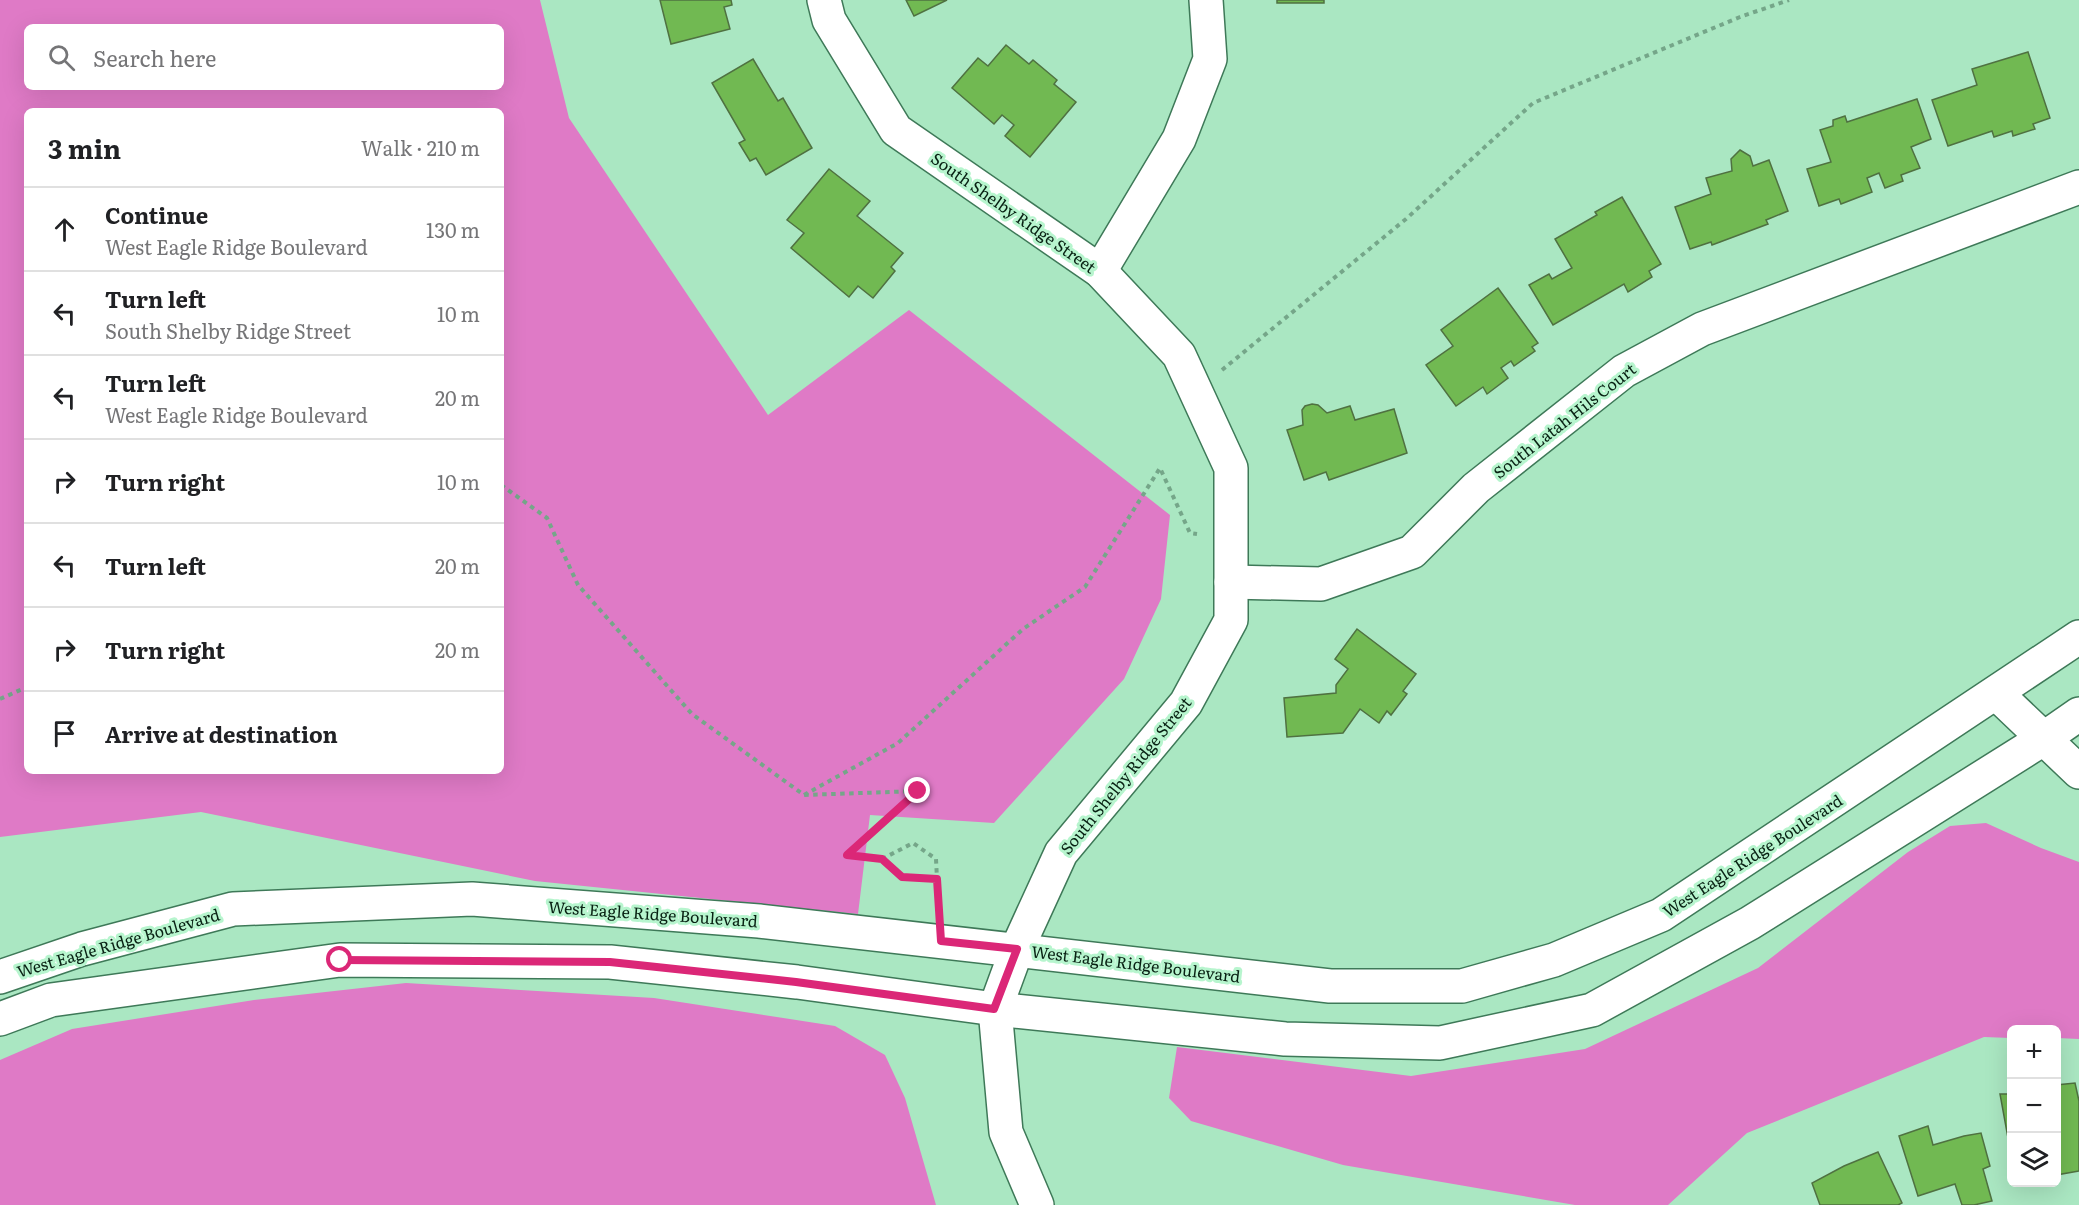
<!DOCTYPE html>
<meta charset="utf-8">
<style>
body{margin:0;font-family:Literata,serif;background:#f2f2f2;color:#202124}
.controls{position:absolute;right:18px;bottom:18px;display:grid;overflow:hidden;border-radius:9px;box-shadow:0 6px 24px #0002}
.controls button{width:54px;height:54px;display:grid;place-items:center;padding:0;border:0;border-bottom:2px solid #e0e0e0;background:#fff;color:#202124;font:30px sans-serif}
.stop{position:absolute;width:18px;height:18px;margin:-14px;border:4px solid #db2777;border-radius:50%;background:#fff}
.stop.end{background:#db2777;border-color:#fff;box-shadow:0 2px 6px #0008}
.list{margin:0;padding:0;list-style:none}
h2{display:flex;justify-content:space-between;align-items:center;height:78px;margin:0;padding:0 24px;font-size:26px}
h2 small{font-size:20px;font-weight:400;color:#757577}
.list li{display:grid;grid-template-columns:39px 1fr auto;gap:18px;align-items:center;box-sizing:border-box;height:84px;padding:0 24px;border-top:2px solid #e0e0e0}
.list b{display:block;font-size:22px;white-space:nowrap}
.list p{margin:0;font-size:20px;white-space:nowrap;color:#757577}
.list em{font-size:20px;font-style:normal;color:#757577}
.icon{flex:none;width:33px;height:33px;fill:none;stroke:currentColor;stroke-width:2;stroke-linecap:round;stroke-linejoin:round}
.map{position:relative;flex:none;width:2079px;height:1205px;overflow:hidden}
.search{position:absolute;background:#fff;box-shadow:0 6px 24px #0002;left:24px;top:24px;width:480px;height:66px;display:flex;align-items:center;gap:15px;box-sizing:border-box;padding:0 21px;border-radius:9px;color:#757577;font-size:22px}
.panel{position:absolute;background:#fff;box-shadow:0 6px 24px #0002;left:24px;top:108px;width:480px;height:666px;border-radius:9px}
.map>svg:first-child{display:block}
</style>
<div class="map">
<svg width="2079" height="1205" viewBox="0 0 2079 1205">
<rect width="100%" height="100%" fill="#aae7c2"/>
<g fill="#df7ac6" fill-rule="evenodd">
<path d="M0,0h540l29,118 199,297 141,-105 261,205 -9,84 -37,80 -130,144 -124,-8 -12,99 -323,-33 -334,-69 -201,25zM27,27h474v60h-474zM27,111h474v660h-474z"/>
<polygon points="1986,823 2041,848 2079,862 2079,1039 2057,1038 2056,1030 2012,1030 2011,1038 1984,1037 1747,1133 1668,1205 1575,1205 1343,1165 1191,1121 1169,1098 1177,1047 1411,1076 1585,1049 1758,968 1908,852 1950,826"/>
<polygon points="406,983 654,998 835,1026 885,1055 905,1098 936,1205 0,1205 0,1060 72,1029 254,1000"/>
</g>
<g fill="#71b952" stroke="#4f7141" stroke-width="1.5">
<polygon points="660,0 731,0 732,5 724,7 730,29 671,44"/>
<polygon points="906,0 947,0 914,16"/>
<rect x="1277" y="0" width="47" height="3"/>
<polygon points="1006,45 1029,64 1033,60 1057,80 1054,84 1076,102 1030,157 1005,136 1014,125 1002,115 994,124 952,88 978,58 988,66"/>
<polygon points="2028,52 2050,118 2033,124 2035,129 2013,136 2012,131 1994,137 1992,131 1948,146 1932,100 1977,85 1972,69"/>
<polygon points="753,59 778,101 783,98 812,148 766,175 756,158 750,161 739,143 745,140 712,83"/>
<polygon points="1917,99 1931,139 1911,147 1920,168 1901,175 1903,181 1885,188 1879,173 1867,178 1872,192 1841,204 1839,199 1819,206 1807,169 1831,162 1820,130 1833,126 1833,120 1845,116 1847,122"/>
<polygon points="1740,150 1750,156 1753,166 1769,160 1788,211 1766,220 1768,224 1712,245 1711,242 1690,249 1675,207 1711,194 1706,178 1732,171 1731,159"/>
<polygon points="829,169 870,201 857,216 903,253 891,267 895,271 873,298 858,286 849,297 791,248 804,233 787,220"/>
<polygon points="1622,197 1661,264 1649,271 1652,277 1628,292 1624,284 1553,325 1529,285 1549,274 1552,279 1572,268 1555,239 1597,215 1595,212"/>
<polygon points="1498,288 1538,343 1532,347 1535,351 1514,366 1511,361 1501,368 1508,378 1487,394 1483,387 1456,406 1426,365 1453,346 1441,330"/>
<polygon points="1312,404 1318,405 1327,413 1350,406 1355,420 1394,409 1407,453 1329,480 1326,472 1304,480 1287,430 1303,425 1302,410 1305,406"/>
<polygon points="1357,629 1416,674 1403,691 1407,694 1391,715 1387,711 1379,723 1360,709 1343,733 1287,737 1284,698 1336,693 1336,685 1348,669 1335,659"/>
<polygon points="2075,1083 2079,1101 2079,1171 2056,1175 2056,1085"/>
<polygon points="2000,1094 2012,1094 2012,1148 2010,1149"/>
<polygon points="1928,1126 1933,1145 1964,1136 1981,1133 1990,1166 1983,1169 1992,1201 1974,1205 1962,1205 1955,1184 1918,1196 1899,1136"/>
<polygon points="1878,1152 1902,1203 1898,1205 1820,1205 1812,1183 1844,1166"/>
</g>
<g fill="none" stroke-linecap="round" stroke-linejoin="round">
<g stroke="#3e7958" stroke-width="36">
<g id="minor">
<polyline points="824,0 829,20 896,130 1100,271 1179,355 1231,468 1231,620 1186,703 1061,853 1017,949 995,1009 1006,1132 1037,1205"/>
<polyline points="1100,271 1179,139 1210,59 1206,0"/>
<polyline points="1231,582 1321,584 1412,552 1476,488 1624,371 1702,329 2079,187"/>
<polyline points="1996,693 2079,772"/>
</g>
</g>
<g stroke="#3e7958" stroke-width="36">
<g id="tertiary">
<polyline points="0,977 82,949 233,909 472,899 759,921 1330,986 1462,986 1554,960 1661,915 2079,637"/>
<polyline points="0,1019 51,1000 340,960 610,962 797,982 995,1009 1285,1039 1440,1043 1592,1010 1750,923 2043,739 2079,714"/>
</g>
</g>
<g stroke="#75a689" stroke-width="4" stroke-dasharray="4.5 4.5" stroke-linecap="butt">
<polyline points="1222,370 1406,219 1533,103 1740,17 1789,0"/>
<polyline points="501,485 547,518 578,585 692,714 804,795 918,791 847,855 882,859 902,877 937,879 939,910"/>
<polyline points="0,699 27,687"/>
<polyline points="804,795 898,743 1023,629 1085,587 1160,468 1190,533 1197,534"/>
<polyline points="882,859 913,843 936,859 937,879"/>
</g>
<use href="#minor" stroke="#fff" stroke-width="33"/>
<use href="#tertiary" stroke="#fff" stroke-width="33"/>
</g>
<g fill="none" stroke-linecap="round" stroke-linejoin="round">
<polyline stroke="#db2777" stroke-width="8" points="340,960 610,962 796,982 994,1009 1017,949 941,941 937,879 902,877 882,859 847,855 918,791"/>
</g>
<g text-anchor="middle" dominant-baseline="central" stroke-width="6" stroke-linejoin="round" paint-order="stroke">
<g font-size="16" fill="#082113" stroke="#b7f5ce">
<text transform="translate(1014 212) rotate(35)">South Shelby Ridge Street</text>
<text transform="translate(1564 420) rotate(-38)">South Latah Hils Court</text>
<text transform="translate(1125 775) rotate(-51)">South Shelby Ridge Street</text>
<text transform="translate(1752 855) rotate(-33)">West Eagle Ridge Boulevard</text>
<text transform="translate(653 913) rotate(4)">West Eagle Ridge Boulevard</text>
<text transform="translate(118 942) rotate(-16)">West Eagle Ridge Boulevard</text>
<text transform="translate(1136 963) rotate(7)">West Eagle Ridge Boulevard</text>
</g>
</g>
</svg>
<div class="controls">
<button>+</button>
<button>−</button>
<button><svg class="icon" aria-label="layers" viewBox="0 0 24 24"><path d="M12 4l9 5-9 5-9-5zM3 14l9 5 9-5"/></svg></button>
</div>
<div class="stop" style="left:340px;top:960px"></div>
<div class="stop end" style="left:918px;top:791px"></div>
<div class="search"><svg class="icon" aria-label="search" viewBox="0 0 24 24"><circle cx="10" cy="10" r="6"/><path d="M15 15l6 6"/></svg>Search here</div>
<section class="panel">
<h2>3 min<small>Walk · 210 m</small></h2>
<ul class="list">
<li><svg class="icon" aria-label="ahead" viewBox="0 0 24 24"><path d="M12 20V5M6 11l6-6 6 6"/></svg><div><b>Continue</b><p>West Eagle Ridge Boulevard</p></div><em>130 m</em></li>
<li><svg class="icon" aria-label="left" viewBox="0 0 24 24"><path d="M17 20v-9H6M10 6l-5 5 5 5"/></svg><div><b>Turn left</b><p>South Shelby Ridge Street</p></div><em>10 m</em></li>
<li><svg class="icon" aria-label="left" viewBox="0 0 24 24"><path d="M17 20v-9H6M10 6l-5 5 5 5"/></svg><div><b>Turn left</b><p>West Eagle Ridge Boulevard</p></div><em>20 m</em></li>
<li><svg class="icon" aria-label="right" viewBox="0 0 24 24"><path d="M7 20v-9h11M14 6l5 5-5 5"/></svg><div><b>Turn right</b></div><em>10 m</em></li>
<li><svg class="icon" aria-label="left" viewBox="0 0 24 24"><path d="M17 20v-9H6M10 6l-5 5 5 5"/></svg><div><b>Turn left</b></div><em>20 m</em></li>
<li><svg class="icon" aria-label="right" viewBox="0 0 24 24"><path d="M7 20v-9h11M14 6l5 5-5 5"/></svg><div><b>Turn right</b></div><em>20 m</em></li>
<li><svg class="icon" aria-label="arrive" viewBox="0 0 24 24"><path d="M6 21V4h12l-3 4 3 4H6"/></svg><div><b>Arrive at destination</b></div></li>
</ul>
</section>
</div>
